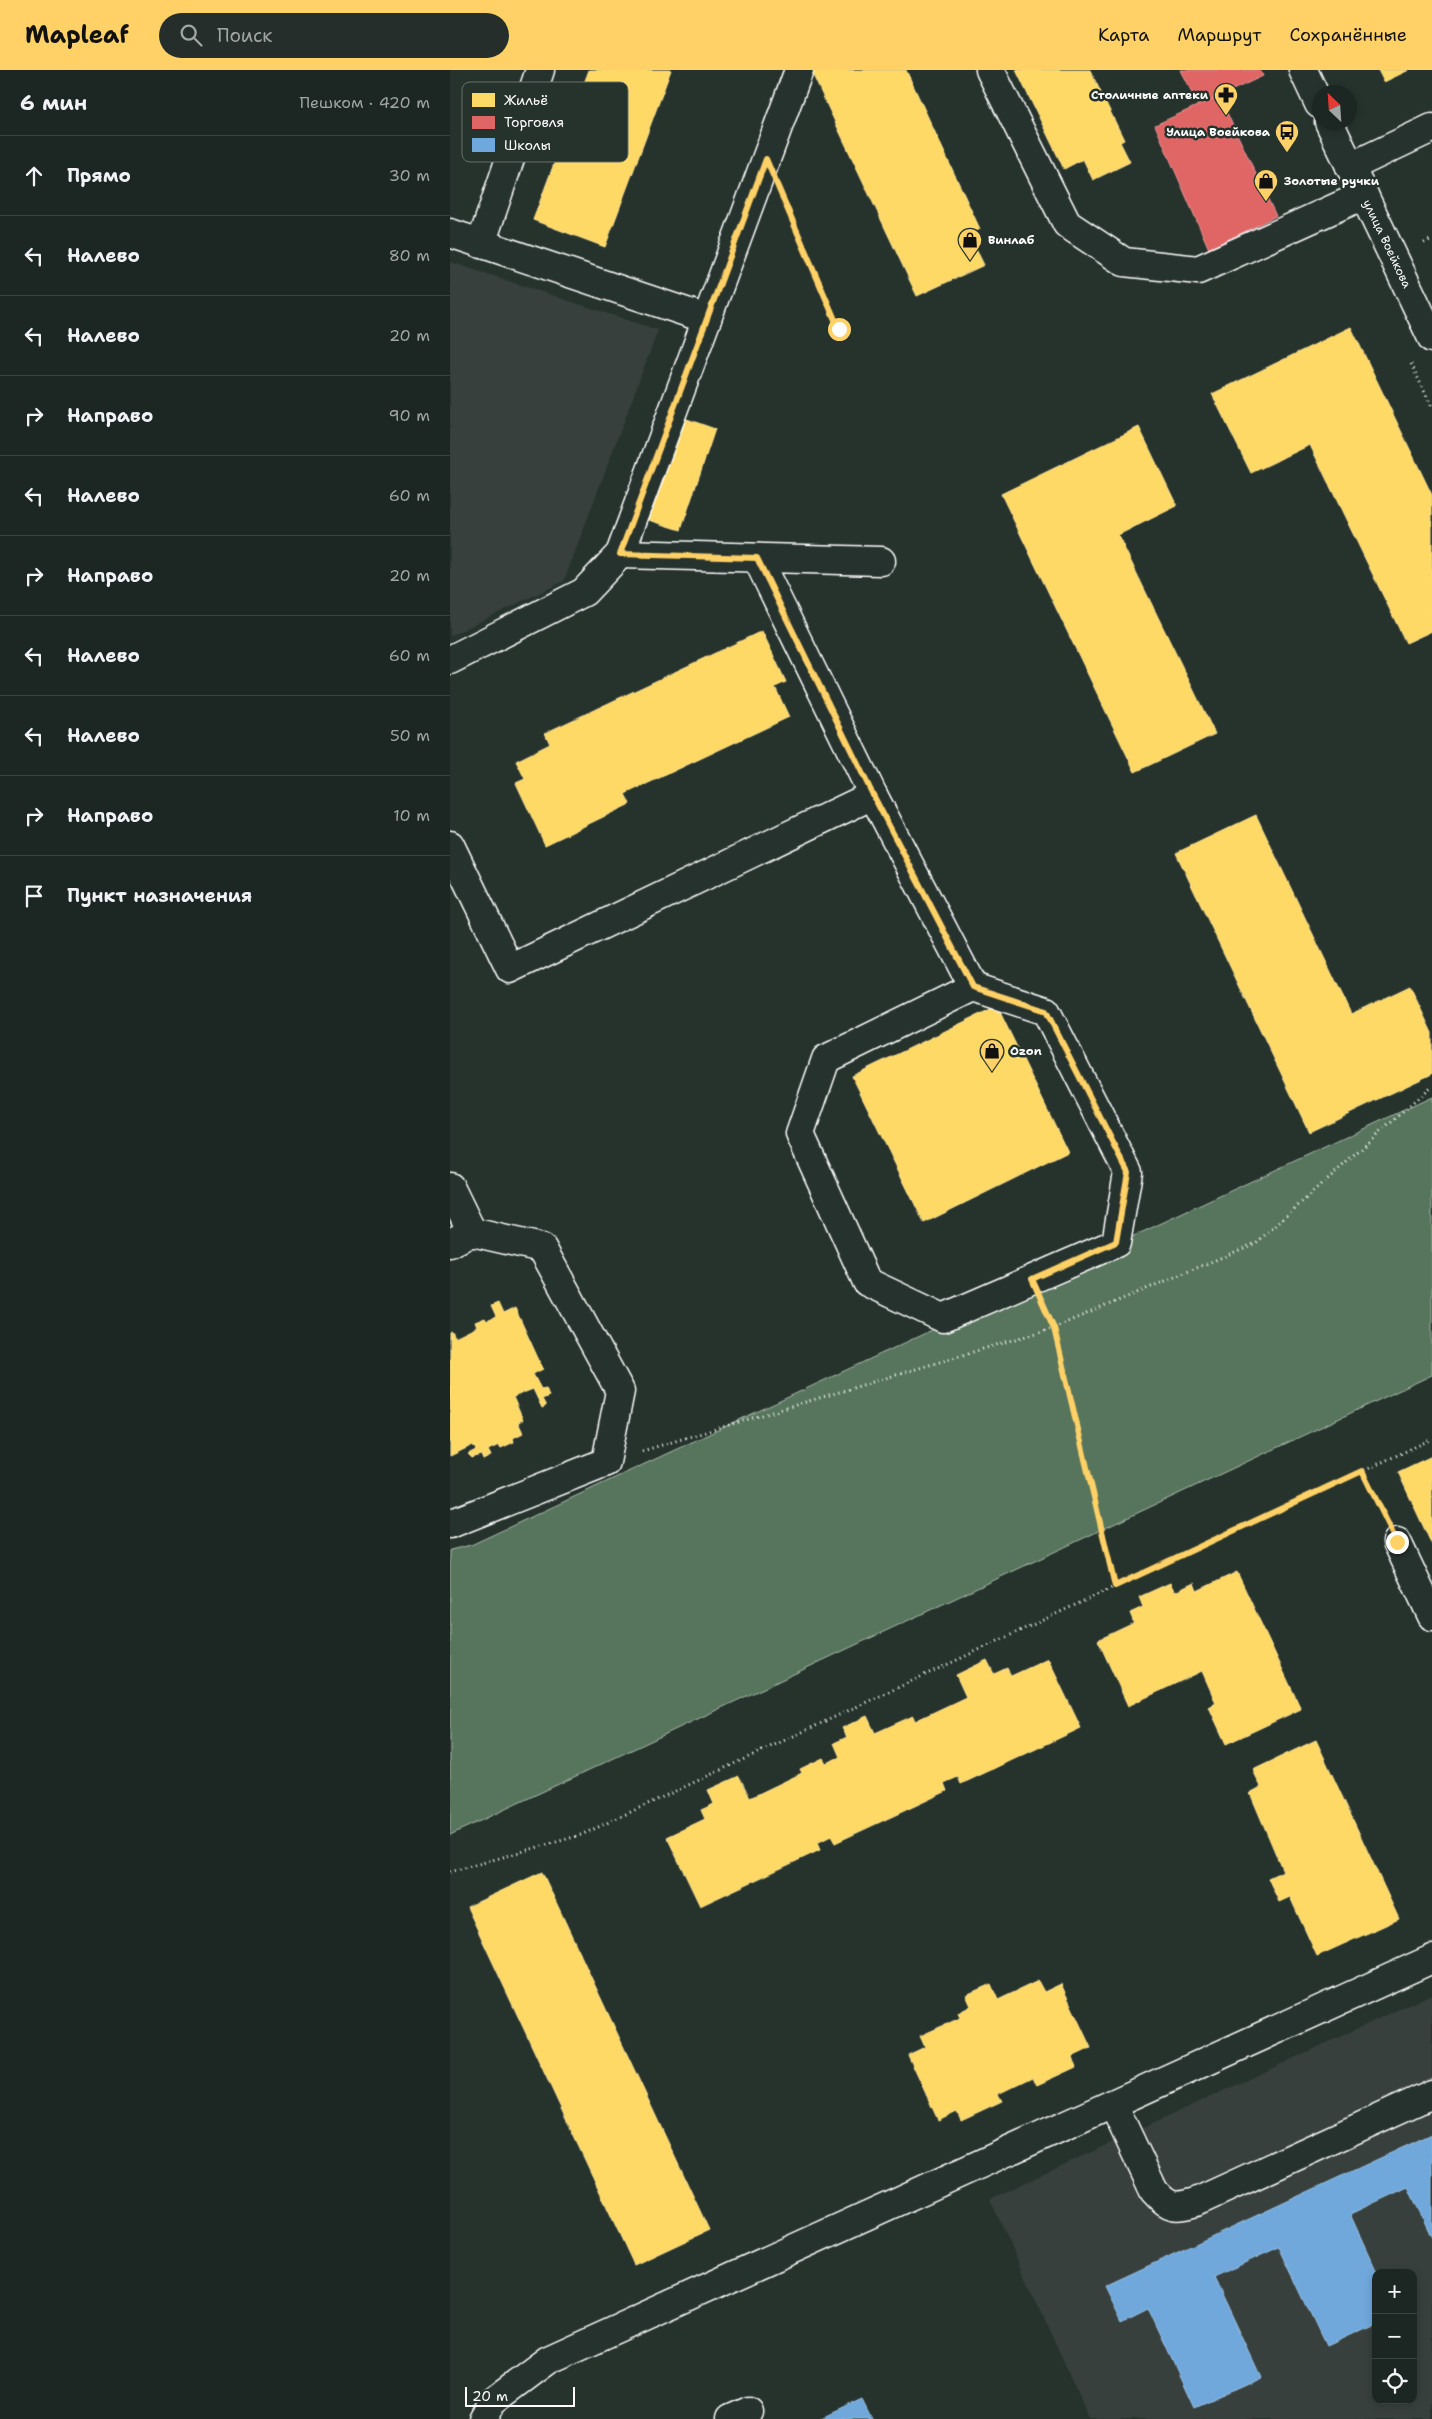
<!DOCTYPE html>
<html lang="ru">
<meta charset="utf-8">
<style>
body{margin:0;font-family:"Shantell Sans",sans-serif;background:#252e2a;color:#f1f3f6}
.controls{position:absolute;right:15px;bottom:15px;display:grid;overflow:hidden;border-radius:10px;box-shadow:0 2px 8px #0003}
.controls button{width:45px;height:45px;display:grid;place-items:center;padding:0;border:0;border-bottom:1px solid #3a4340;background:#1c2622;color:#f1f3f6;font:25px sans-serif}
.compass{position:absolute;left:862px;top:15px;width:45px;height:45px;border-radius:50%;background:#1c2622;box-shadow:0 2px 8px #0003;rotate:335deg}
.scale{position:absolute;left:15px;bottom:12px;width:110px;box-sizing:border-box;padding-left:5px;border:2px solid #fff;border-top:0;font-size:14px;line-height:18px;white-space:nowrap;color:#fff;-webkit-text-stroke:4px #26332d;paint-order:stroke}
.stop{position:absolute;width:15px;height:15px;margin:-11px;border:4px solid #ffd166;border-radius:50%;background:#fff}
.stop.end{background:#ffd166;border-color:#fff;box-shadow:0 1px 5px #0008}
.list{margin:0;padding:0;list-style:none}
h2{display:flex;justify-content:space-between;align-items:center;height:65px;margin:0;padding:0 20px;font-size:21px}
h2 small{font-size:16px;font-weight:400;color:#a0a5a5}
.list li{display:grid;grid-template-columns:32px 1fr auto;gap:15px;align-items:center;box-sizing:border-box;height:80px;padding:0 20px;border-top:1px solid #3a4340}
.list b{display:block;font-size:19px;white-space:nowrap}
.list em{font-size:16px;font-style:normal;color:#a0a5a5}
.icon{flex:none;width:28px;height:28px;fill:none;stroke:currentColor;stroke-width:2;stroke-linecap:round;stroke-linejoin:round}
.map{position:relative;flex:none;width:982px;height:2349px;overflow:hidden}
header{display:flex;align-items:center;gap:30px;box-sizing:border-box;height:70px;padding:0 25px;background:#ffd166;color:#111}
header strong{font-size:24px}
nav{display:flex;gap:28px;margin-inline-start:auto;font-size:18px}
.search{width:350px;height:45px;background:#252e2a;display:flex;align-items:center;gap:12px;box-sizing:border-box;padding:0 18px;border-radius:28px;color:#a0a5a5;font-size:19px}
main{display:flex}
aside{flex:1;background:#1c2622}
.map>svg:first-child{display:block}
</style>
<header>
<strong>Mapleaf</strong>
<div class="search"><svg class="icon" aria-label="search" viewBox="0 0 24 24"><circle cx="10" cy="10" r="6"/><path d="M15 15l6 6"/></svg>Поиск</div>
<nav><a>Карта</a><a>Маршрут</a><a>Сохранённые</a></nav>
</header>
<main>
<aside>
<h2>6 мин<small>Пешком · 420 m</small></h2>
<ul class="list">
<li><svg class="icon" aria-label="ahead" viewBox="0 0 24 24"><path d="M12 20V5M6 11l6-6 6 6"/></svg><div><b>Прямо</b></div><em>30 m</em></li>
<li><svg class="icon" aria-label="left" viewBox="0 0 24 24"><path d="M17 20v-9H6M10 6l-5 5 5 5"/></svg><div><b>Налево</b></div><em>80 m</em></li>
<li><svg class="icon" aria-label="left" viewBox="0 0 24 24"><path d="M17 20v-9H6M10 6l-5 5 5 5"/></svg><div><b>Налево</b></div><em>20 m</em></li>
<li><svg class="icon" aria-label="right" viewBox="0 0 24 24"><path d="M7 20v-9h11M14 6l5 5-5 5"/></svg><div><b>Направо</b></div><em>90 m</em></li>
<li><svg class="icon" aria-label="left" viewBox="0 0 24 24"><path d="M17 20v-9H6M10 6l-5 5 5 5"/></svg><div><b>Налево</b></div><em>60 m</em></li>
<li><svg class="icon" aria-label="right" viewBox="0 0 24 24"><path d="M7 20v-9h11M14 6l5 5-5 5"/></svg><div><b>Направо</b></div><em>20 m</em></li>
<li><svg class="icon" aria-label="left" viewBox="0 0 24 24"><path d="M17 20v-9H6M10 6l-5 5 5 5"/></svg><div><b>Налево</b></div><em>60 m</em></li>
<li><svg class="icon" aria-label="left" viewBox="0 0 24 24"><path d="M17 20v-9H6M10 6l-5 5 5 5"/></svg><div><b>Налево</b></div><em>50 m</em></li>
<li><svg class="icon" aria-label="right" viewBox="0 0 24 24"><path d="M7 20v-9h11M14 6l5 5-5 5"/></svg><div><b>Направо</b></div><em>10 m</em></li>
<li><svg class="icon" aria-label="arrive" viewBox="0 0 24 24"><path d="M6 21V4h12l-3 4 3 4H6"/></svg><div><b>Пункт назначения</b></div></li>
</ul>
</aside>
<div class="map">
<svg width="982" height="2349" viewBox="0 0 982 2349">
<rect width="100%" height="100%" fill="#26332d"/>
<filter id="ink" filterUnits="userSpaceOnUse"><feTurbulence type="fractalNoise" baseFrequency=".02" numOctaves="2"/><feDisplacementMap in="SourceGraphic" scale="10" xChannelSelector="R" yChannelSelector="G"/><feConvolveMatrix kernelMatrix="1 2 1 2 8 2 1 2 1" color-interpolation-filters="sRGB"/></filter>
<g filter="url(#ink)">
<g fill="#38403e" fill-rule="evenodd">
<polygon points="0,192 208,260 114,511 0,566"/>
<path d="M982,1924v425h-342l-100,-220zM926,2203h37v127h-37z"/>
</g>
<polygon fill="#57745b" stroke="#abbaad" points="982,1027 982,1305 0,1765 0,1480 21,1475"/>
<g fill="#ffd966" stroke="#ffe494">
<polygon points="139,0 221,0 155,177 83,150"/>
<polygon points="364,0 456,0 530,159 519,165 534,195 467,226 361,1"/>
<polygon points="566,0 640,0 674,70 670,72 680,92 643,110 633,89 614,99"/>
<polygon points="928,0 959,0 934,12"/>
<polygon points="901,257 982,425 982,561 956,573 860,375 801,403 762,324"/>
<polygon points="234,348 265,359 231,460 199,450"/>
<polygon points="689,357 727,436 668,465 765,664 685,702 551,424"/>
<polygon points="312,561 336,612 325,617 339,647 175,724 180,734 95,775 66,713 75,709 66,691 100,674 95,663"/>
<polygon points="806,745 901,944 960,916 982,963 982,1004 859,1062 726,783"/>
<polygon points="547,936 618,1082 474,1153 402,1006"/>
<polygon points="48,1233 53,1244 65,1238 93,1299 83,1304 91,1319 96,1318 99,1326 92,1329 96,1336 92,1338 83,1319 63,1327 73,1350 68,1352 73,1363 63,1368 64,1372 51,1378 49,1375 38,1380 41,1386 33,1390 31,1385 22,1388 18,1384 26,1380 23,1375 0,1386 0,1263 2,1262 5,1268 27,1257 25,1252 35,1248 37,1251 46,1247 41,1236"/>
<polygon points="982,1386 982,1475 948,1402"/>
<polygon points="787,1502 851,1639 776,1674 759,1637 766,1633 752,1601 678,1636 648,1570 684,1553 680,1543 693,1537 689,1527 720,1513 725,1522 744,1513 747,1521"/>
<polygon points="598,1589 631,1658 511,1714 508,1707 494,1713 497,1721 385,1773 381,1766 367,1773 370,1780 250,1836 217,1767 255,1749 251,1740 264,1734 258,1720 289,1706 300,1728 352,1703 350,1699 373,1688 376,1693 390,1687 384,1673 397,1667 392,1658 417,1646 425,1663 463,1646 465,1651 516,1627 506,1605 537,1590 544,1604 557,1598 561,1606"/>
<polygon points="866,1670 949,1849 867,1886 840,1827 829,1832 818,1808 833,1801 800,1723 811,1717 803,1700"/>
<polygon points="92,1802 259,2160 184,2195 17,1837"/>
<polygon points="588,1911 594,1922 611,1914 641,1978 622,1987 626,1997 587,2015 583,2007 548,2024 552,2031 511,2050 507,2041 488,2050 458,1985 475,1977 470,1966 510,1948 508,1943 521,1936 516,1925 541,1914 548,1930"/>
</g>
<g fill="#e06666" stroke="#e99494">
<polygon points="731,0 810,0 813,6 748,36"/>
<polygon points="769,26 826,146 759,179 705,55"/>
</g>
<g fill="#6fa8dc" stroke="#9ac2e6">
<polygon points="982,2064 982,2168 958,2117 900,2144 927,2203 926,2253 876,2276 829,2177 764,2207 811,2307 744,2337 698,2238 672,2251 655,2216"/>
<polygon points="412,2329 422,2349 369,2349"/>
</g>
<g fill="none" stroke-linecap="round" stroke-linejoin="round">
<g stroke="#fff" stroke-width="31">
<g id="minor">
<polyline points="540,0 617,154 674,192 748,200 914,125"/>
<polyline points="853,0 869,34"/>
<path id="s1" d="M879,52l103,216"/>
<polyline points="900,97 982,58"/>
<polyline points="0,163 257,249"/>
<polyline points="31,174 90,0"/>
<polyline points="170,484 431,491"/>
<polyline points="0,590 134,522 170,484 349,0"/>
<polyline points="423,725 523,917 376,989 350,1064 417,1212 493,1248 666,1173 678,1102 596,941 523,917"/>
<polyline points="0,775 60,899 423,725 307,488"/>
<polyline points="0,1117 22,1162"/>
<polyline points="0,1173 22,1162 92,1178 170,1321 156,1392 0,1454"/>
<polyline points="947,1472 982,1546"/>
<path d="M663,2034l41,87c15,17 21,17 42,11l236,-108"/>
<polyline points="33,2349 43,2331 98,2290 982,1889"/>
<polyline points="280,2349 298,2341"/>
</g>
</g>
<g stroke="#fff" stroke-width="3" stroke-dasharray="1 4" stroke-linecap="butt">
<polyline points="335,133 389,259"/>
<polyline points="974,173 982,169"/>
<polyline points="961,294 982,337"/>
<polyline points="595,1238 603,1258 665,1516"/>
<polyline points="192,1381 603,1258 806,1173 982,1016"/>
<polyline points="912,1401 932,1443"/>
<polyline points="0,1802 131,1765 982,1369"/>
</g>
<use href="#minor" stroke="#26332d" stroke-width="28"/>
</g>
</g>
<g fill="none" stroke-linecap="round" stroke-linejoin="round" filter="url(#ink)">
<polyline stroke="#ffd166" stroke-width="6" points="389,259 316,89 170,484 307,488 423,725 523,917 596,941 678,1102 666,1172 582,1209 604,1258 665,1516 912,1401 947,1472"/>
</g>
<defs>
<g id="pharmacy-pin" transform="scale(1.25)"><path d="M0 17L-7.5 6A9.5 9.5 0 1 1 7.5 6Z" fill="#ffd166" stroke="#26332d"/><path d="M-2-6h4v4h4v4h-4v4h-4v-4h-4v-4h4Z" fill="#111"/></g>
<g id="bus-pin" transform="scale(1.25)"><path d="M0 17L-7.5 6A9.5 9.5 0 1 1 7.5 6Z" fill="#ffd166" stroke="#26332d"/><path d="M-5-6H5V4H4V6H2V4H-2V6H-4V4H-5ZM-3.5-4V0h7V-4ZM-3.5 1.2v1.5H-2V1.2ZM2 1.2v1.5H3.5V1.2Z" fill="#111"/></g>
<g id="shop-pin" transform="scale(1.25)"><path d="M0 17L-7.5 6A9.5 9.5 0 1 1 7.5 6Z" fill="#ffd166" stroke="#26332d"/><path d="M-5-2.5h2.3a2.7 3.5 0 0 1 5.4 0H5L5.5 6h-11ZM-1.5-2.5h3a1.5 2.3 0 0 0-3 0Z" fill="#111"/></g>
</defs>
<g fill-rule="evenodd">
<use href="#pharmacy-pin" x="776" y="25"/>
<use href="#bus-pin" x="837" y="62"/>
<use href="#shop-pin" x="816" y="111"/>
<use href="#shop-pin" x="520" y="170"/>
<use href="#shop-pin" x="542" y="981"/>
</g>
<g text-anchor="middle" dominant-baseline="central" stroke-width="5" stroke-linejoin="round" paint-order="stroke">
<g font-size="12" font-weight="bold" fill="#fff" stroke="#26332d" text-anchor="start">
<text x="758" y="25" text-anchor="end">Столичные аптеки</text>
<text x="820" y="62" text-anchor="end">Улица Воейкова</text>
<text x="834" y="111">Золотые ручки</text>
<text x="538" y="170">Винлаб</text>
<text x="560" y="981">Ozon</text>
</g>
<g font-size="12" fill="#fff" stroke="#26332d">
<text stroke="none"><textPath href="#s1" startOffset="135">улица Воейкова</textPath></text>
</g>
</g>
<rect x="12" y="12" width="166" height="80" rx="8" fill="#26332d" stroke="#67706c" stroke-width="1"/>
<rect x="22" y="23" width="23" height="14" fill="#ffd966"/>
<rect x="22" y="46" width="23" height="13" fill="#e06666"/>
<rect x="22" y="68" width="23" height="14" fill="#6fa8dc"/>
<g font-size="14" fill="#fff">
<text x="54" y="35">Жильё</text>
<text x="54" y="57">Торговля</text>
<text x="54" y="80">Школы</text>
</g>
</svg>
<div class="controls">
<button>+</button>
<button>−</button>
<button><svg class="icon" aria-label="locate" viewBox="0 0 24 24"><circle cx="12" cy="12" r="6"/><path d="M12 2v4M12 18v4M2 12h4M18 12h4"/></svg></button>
</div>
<svg class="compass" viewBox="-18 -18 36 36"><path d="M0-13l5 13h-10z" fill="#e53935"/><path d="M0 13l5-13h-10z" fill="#a0a5a5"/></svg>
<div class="scale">20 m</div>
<div class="stop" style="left:389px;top:259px"></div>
<div class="stop end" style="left:947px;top:1472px"></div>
</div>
</main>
